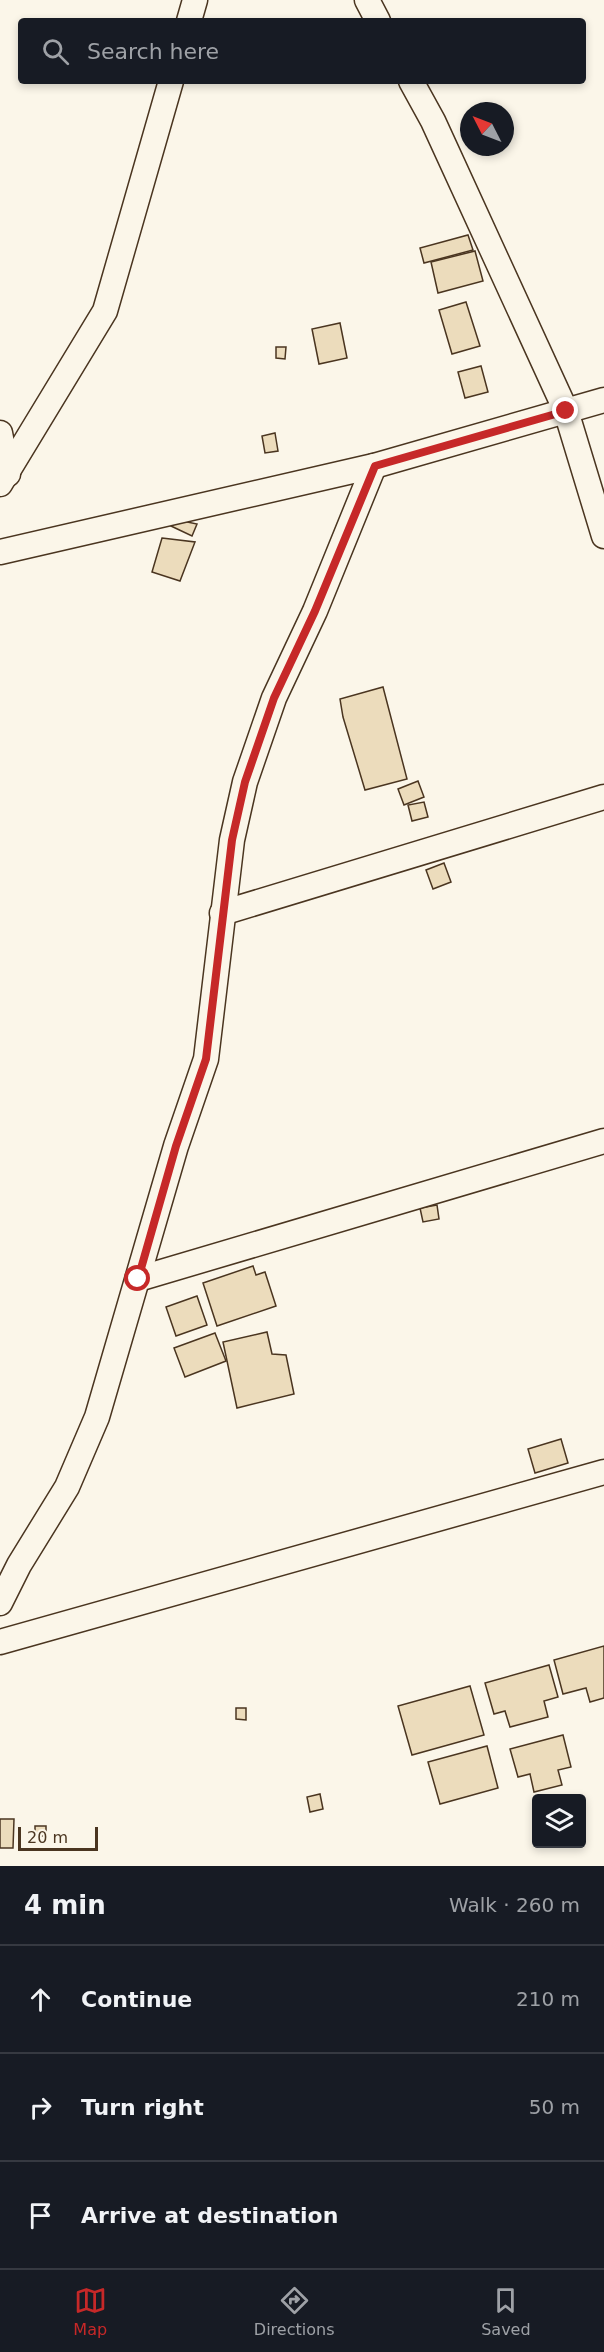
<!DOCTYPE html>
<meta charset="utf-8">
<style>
body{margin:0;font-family:"DejaVu Sans",sans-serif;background:#20242c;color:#f1f3f6}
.controls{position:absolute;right:18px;bottom:18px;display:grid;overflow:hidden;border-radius:6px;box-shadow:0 3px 9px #0003}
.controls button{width:54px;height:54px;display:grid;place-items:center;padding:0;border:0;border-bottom:2px solid #363941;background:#171b24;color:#f1f3f6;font:30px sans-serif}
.compass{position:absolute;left:460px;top:102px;width:54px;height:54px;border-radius:50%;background:#171b24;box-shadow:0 3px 9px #0003;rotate:312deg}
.scale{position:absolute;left:18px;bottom:15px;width:80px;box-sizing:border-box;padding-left:6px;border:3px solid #4a3520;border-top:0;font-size:16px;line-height:21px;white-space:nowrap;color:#4a3520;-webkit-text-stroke:4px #fbf6e9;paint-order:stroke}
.stop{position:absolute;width:18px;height:18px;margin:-14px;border:4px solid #c62828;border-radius:50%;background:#fff}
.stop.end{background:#c62828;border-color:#fff;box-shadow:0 2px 6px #0008}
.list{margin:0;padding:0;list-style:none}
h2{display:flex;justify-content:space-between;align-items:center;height:78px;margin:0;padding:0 24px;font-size:26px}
h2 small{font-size:20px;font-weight:400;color:#9ea1a6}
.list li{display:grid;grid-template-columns:39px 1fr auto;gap:18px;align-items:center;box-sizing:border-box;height:108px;padding:0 24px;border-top:2px solid #363941}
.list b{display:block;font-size:22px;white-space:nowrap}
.list em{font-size:20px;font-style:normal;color:#9ea1a6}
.icon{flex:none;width:33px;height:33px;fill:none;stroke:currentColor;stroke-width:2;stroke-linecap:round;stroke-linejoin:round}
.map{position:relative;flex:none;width:604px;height:1866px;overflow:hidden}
.search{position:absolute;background:#171b24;box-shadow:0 3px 9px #0003;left:18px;right:18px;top:18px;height:66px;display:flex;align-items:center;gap:15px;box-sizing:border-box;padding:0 21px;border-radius:6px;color:#9ea1a6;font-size:22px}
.sheet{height:402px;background:#171b24}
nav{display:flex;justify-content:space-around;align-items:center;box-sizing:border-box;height:84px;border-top:2px solid #363941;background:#171b24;font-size:16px;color:#9ea1a6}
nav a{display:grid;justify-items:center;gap:3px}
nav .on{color:#c62828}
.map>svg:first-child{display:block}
</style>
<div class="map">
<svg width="604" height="1866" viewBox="0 0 604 1866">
<rect width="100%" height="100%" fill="#fbf6e9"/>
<g fill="#ecdcbc" stroke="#4a3520" stroke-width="1.5">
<polygon points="468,235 473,250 424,263 420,248"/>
<polygon points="475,251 483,281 438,293 431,262"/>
<polygon points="466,302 480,346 452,354 439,310"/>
<polygon points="340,323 347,358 319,364 312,329"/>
<polygon points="276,347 286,347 285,359 276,358"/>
<polygon points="481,366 488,392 465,398 458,372"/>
<polygon points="275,433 278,451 265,453 262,436"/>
<polygon points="173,519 197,524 192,536 171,526"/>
<polygon points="162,538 195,542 180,581 152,572"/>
<polygon points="383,687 407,779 365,790 343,717 340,699"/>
<polygon points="418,781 424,797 404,805 398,789"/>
<polygon points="424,802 428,817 412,821 408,805"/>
<polygon points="444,863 451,882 433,889 426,870"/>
<polygon points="437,1205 439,1219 423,1222 420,1208"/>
<polygon points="253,1266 256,1275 265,1272 276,1306 217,1326 203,1283"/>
<polygon points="197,1296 207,1325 176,1336 166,1307"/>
<polygon points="267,1332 272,1354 286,1355 294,1394 237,1408 223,1342"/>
<polygon points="215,1333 226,1361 185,1377 174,1348"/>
<polygon points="561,1439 568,1463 535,1473 528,1449"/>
<polygon points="604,1646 604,1698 590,1702 586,1688 563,1694 554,1660"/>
<polygon points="549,1665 558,1697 544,1701 548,1717 510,1727 505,1711 494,1714 485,1683"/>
<polygon points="470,1686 484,1735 412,1755 398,1706"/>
<polygon points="236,1708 246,1708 246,1720 236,1719"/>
<polygon points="563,1735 571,1767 558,1770 562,1785 534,1792 530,1774 518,1777 510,1749"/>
<polygon points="487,1746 498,1788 440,1804 428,1762"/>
<polygon points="320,1794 323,1809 310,1812 307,1797"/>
<polygon points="0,1819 14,1819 13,1848 0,1848"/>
<rect x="35" y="1826" width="11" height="10"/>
</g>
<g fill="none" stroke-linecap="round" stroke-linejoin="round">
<g stroke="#4a3520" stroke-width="27">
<g id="street">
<polyline points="367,0 378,21"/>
<polyline points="189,21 195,0"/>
<polyline points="411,81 433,121 566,411 604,536"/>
<polyline points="0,433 8,474"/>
<polyline points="0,484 105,311 171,81"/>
<polyline points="0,552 374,466 604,400"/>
<polyline points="222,913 604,797"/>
<polyline points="138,1279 604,1141"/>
<polyline points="0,1603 19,1565 67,1487 97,1417 176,1146 206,1059 232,840 245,782 274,698 315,611 374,466"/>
<polyline points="0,1642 604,1472"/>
</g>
</g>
<use href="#street" stroke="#fbf6e9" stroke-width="24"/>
</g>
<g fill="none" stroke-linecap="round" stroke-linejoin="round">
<polyline stroke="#c62828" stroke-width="8" points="138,1279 176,1146 206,1059 232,840 245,782 274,698 315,611 375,466 566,411"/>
</g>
</svg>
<div class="controls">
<button><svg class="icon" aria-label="layers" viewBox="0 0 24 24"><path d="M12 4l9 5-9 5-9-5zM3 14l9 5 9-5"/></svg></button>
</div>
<svg class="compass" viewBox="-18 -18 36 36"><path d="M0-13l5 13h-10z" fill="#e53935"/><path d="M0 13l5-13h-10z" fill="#9ea1a6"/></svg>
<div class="scale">20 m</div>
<div class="stop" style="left:138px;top:1279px"></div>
<div class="stop end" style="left:566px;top:411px"></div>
<div class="search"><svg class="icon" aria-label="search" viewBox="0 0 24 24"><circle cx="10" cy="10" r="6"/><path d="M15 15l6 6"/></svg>Search here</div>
</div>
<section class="sheet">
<h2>4 min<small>Walk · 260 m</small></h2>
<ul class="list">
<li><svg class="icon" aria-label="ahead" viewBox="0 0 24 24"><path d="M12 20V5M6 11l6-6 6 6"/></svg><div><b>Continue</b></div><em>210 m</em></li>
<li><svg class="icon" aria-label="right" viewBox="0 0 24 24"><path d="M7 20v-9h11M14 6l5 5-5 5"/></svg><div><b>Turn right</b></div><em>50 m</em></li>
<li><svg class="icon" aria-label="arrive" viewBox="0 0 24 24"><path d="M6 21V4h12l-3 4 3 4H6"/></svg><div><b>Arrive at destination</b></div></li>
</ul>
</section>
<nav>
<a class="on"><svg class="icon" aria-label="map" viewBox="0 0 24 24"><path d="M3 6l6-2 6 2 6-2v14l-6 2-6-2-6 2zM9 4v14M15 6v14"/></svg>Map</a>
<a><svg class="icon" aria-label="directions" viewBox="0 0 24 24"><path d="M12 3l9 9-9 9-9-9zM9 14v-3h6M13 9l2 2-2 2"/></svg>Directions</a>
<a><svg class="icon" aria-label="saved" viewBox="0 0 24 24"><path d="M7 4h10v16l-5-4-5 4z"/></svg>Saved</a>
</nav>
